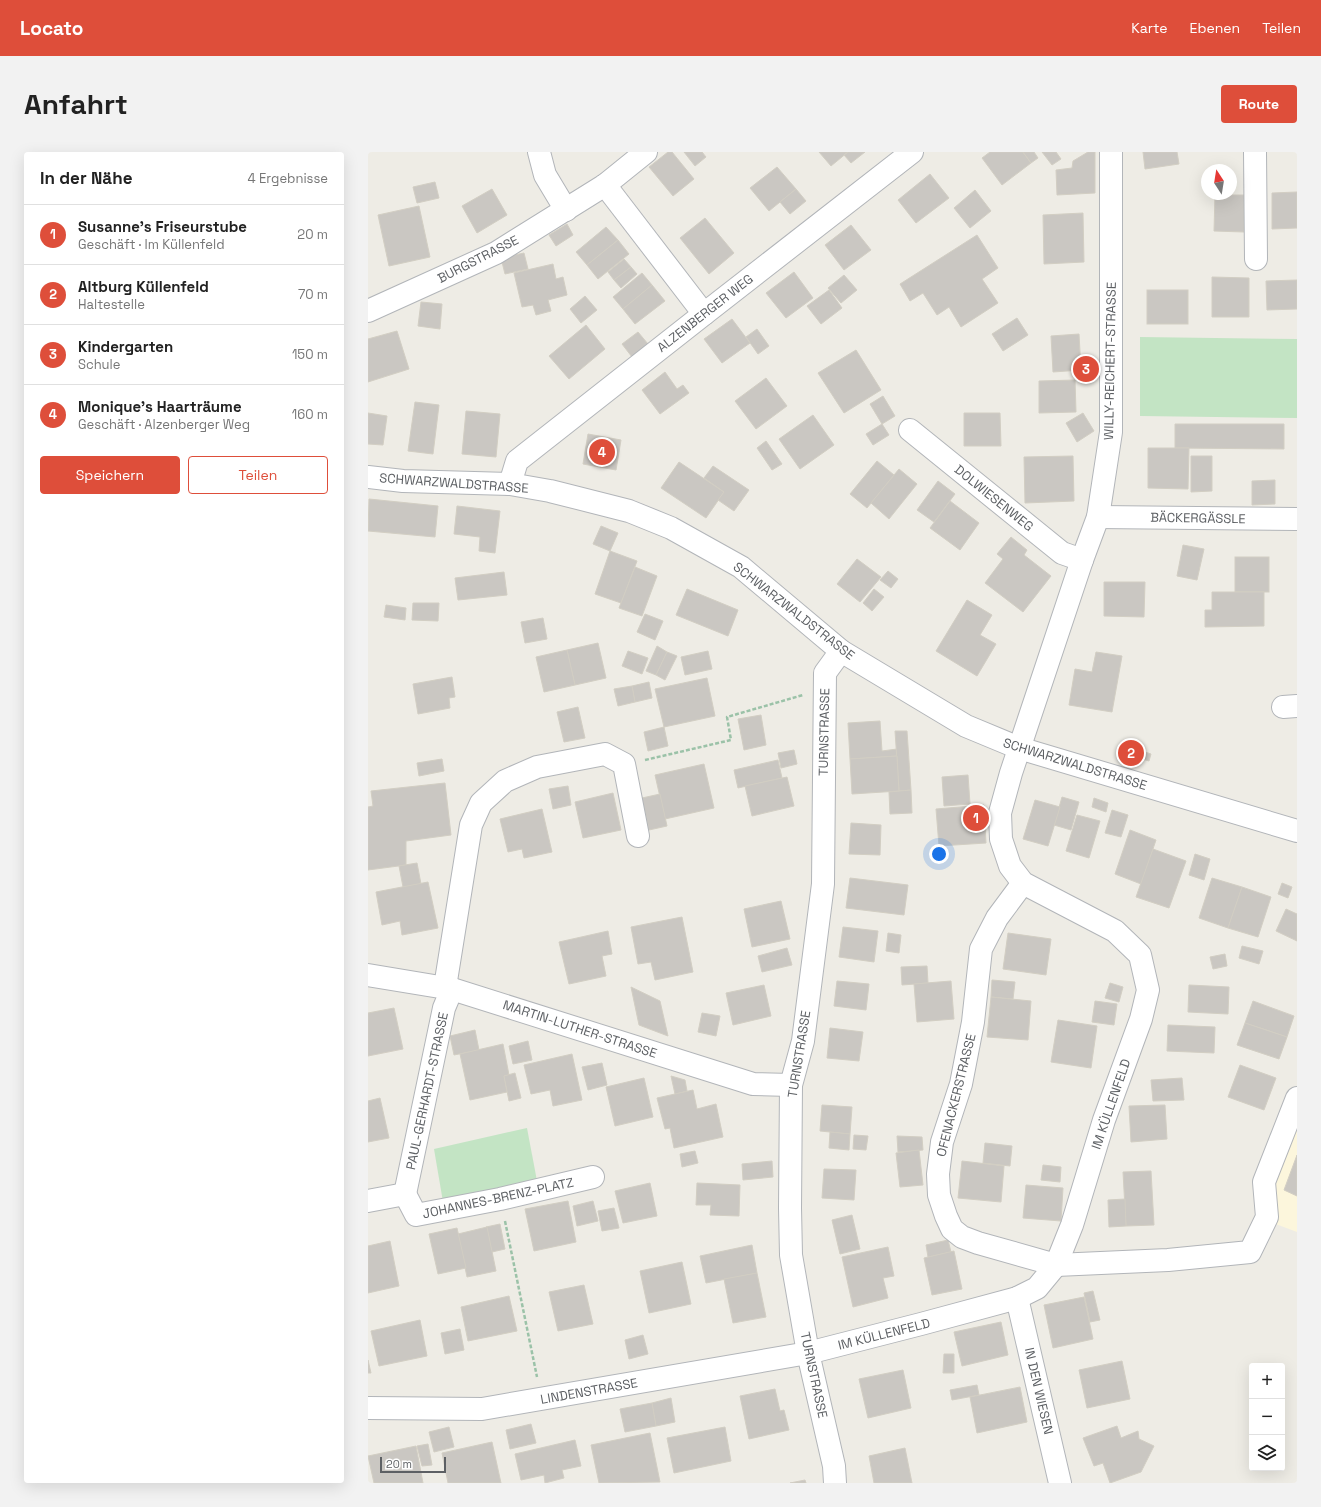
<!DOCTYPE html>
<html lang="de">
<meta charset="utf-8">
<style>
body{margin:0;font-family:"Space Grotesk",sans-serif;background:#f2f2f2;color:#222}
.controls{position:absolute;right:12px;bottom:12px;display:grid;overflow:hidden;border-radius:4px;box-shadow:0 4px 16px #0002}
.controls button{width:36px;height:36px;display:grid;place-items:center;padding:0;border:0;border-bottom:1px solid #e0e0e0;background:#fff;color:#222;font:20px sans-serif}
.compass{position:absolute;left:833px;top:12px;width:36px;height:36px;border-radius:50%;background:#fff;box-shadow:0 4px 16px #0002;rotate:348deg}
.scale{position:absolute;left:12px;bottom:10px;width:66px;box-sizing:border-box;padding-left:4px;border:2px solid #5d6064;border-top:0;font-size:11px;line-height:14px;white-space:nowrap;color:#5d6064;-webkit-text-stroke:3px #fff;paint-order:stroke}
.you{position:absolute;left:571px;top:702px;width:14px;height:14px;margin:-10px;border:3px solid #fff;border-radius:50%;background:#1a73e8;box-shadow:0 0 0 6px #1a73e833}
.badge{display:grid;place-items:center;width:26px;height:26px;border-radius:50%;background:#de4e3a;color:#fff;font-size:13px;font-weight:700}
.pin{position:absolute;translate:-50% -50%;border:2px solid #fff;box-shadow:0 1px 4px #0006}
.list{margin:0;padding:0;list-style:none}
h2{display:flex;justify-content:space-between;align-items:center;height:52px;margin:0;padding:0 16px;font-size:17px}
h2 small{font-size:13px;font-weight:400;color:#767676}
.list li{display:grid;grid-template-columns:26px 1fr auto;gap:12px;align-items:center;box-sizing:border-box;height:60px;padding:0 16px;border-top:1px solid #e0e0e0}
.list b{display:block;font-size:15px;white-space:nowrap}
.list p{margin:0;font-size:13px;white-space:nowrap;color:#767676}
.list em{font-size:13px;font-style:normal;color:#767676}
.actions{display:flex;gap:8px;padding:12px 16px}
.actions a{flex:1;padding:9px 0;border:1px solid #de4e3a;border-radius:4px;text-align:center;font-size:14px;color:#de4e3a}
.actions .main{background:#de4e3a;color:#fff}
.icon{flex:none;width:22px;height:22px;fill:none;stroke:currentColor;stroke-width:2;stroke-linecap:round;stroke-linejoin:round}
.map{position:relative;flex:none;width:929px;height:1331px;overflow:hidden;border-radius:4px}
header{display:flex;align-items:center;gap:24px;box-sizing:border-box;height:56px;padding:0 20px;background:#de4e3a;color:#fff}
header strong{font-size:19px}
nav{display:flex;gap:22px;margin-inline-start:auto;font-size:14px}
.intro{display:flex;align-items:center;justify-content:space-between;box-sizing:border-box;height:96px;padding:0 24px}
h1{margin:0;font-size:28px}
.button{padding:10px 18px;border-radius:4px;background:#de4e3a;color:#fff;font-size:14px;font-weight:700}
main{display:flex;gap:24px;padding:0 24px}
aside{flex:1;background:#fff;border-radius:4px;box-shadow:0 4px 16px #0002}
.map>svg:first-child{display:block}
</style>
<header>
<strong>Locato</strong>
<nav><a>Karte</a><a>Ebenen</a><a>Teilen</a></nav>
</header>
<div class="intro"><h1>Anfahrt</h1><a class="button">Route</a></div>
<main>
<aside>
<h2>In der Nähe<small>4 Ergebnisse</small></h2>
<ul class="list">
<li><span class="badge">1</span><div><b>Susanne's Friseurstube</b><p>Geschäft · Im Küllenfeld</p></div><em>20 m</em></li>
<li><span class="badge">2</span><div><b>Altburg Küllenfeld</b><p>Haltestelle</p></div><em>70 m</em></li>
<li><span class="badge">3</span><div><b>Kindergarten</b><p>Schule</p></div><em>150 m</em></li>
<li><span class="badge">4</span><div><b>Monique's Haarträume</b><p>Geschäft · Alzenberger Weg</p></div><em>160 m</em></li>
</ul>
<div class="actions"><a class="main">Speichern</a><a>Teilen</a></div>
</aside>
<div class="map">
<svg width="929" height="1331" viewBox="0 0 929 1331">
<rect width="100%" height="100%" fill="#eeece5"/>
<polygon fill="#fcf6dc" points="929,970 929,1080 905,1071 905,1045 914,1007"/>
<g fill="#c3e4c4">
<polygon points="772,185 929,187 929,266 772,264"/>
<polygon points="159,976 169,1029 75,1050 66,997"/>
</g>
<g fill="#cac7c2" stroke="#d2cec3">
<polygon points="300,0 304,0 326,27 305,44 281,15"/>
<polygon points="316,0 334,0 338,5 327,14"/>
<polygon points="451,0 480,0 463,14"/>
<polygon points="480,0 497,0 483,11 476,3"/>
<polygon points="622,0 655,0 663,11 634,33 614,6"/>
<polygon points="655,0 666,0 670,6 663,11"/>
<polygon points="674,0 688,0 693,7 684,13"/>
<polygon points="720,0 727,0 727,41 689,43 688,18 704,16 705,9"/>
<polygon points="775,0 809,0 811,12 777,17"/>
<polygon points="409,15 428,37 401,59 382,36"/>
<polygon points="562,22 581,46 548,71 530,48"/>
<polygon points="67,30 71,46 49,51 45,35"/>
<polygon points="124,37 139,63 109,81 94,54"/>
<polygon points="428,37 438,49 422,62 412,50"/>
<polygon points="607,38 623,59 602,76 586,56"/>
<polygon points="929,40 929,76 904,77 904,41"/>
<polygon points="847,43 876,43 876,80 846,79"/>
<polygon points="51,54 62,105 21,114 10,63"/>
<polygon points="715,61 716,110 676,112 675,63"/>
<polygon points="337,66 366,101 341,122 312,86"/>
<polygon points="199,72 205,83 188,94 181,83"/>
<polygon points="483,73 503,98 476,118 457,93"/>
<polygon points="238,75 250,88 219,113 208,100"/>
<polygon points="609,83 630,116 614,127 630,151 593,175 581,155 569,163 555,141 542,149 532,132"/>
<polygon points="250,88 261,102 230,127 219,113"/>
<polygon points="156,101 160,117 137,122 133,106"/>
<polygon points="256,107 263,115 246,128 240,120"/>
<polygon points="185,112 188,127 195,125 199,143 180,148 183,159 168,163 165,153 154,155 146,121"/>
<polygon points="263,115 269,122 253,136 246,128"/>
<polygon points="426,120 445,146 418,166 398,141"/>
<polygon points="274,121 284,133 255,157 245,145"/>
<polygon points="476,123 489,138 473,151 460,136"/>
<polygon points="844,125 881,126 881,165 844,165"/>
<polygon points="929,128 929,157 899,158 898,129"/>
<polygon points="284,133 297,149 267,172 255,157"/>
<polygon points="461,138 474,156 453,172 439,154"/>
<rect x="779" y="138" width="41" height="34"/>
<polygon points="217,144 229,158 213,171 202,157"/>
<polygon points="53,150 74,152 72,177 50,174"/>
<polygon points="649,166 660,183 635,199 624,182"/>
<polygon points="364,167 382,191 354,211 336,187"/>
<polygon points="218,173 237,197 201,227 181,204"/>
<polygon points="389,177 401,194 390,202 378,185"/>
<polygon points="29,179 41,217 0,230 0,187"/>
<polygon points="270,180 280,192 264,205 254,192"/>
<polygon points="711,182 713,218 685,220 683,184"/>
<polygon points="488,198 513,238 476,261 450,221"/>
<polygon points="297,220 309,237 315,233 321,241 292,262 274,238"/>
<polygon points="398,226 419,254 388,277 367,249"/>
<polygon points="707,228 708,260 671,261 671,229"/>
<polygon points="515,244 527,264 514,272 502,252"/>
<polygon points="47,250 71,253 65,302 40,299"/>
<polygon points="98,259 132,262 128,305 94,302"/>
<polygon points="0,261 19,264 15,293 0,292"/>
<polygon points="596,261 632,261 633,294 596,294"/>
<polygon points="715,261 726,279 709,290 698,271"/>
<polygon points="445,263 466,293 432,317 411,287"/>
<polygon points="514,272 521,283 505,293 498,282"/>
<polygon points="807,272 916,272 916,297 807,296"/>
<polygon points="220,282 253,288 248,318 215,312"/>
<polygon points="398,289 414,312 404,318 389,296"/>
<polygon points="780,296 821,296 820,337 780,336"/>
<polygon points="705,304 706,349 657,351 656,305"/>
<polygon points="823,304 844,304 844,339 823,340"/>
<polygon points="509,309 526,323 499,356 482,342"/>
<polygon points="311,310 356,340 338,366 293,336"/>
<polygon points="345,314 381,338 366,359 350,348 356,340 336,326"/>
<polygon points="531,317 549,332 521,367 503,351"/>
<polygon points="907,328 907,352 884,353 884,329"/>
<polygon points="570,329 587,342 566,370 549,358"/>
<polygon points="1,347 70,354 67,385 0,379"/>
<polygon points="582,349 611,371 592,398 562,376"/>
<polygon points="89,354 132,359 127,401 111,399 112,385 86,382"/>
<polygon points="233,374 250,381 242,399 225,392"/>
<polygon points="643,385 659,398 656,403 683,424 655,460 617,431 635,407 629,402"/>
<polygon points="815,393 836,397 829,428 809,424"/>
<polygon points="242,399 269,409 253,451 227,442"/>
<rect x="867" y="405" width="34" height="35"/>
<polygon points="489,407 513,425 492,450 469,432"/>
<polygon points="267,415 289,424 274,464 251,456"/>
<polygon points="520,419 530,427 523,436 512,428"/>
<polygon points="136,420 139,443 90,448 87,426"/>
<polygon points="736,430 777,430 776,465 736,464"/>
<polygon points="319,437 370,458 360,484 308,463"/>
<polygon points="506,437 516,445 504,459 495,451"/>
<polygon points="844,440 896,440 896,474 837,475 837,458 844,458"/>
<polygon points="599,448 624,463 612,483 628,492 609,524 568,499"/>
<polygon points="45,451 71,451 70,469 44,468"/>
<polygon points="18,453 38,456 37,468 16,465"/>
<polygon points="277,462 295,469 287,488 269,480"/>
<polygon points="175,466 179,487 157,491 153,470"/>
<polygon points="230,491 238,526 207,533 199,498"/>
<polygon points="289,494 299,500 288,523 278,519"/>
<polygon points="199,498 207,533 176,540 168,505"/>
<polygon points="260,499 280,506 274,522 254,514"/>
<polygon points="340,499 344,517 317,523 313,505"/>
<polygon points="299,500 309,504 297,528 288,523"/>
<polygon points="728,500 754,504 744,560 701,553 707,517 724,520"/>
<polygon points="84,525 87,545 81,546 82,556 50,562 45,532"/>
<polygon points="339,526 347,564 296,575 287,537"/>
<polygon points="281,530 284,546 267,550 264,534"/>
<polygon points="264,534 267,550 250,554 246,537"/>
<polygon points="210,555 217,586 196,590 189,560"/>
<polygon points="393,563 398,593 376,598 370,567"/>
<polygon points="512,569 514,599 529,597 529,604 482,607 480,571"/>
<polygon points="296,575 300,594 280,599 276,580"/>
<polygon points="527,579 539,579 543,638 531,639"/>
<polygon points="768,597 783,602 781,609 765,604"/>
<polygon points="426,598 429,612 413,616 410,601"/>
<polygon points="529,604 531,639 484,642 482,607"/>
<polygon points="74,607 76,619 51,624 49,611"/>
<polygon points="410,608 414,626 370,636 366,618"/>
<polygon points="336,612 346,656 297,667 287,623"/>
<polygon points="600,623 602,652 576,654 574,625"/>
<polygon points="419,625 426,654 384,664 377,634"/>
<polygon points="77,631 83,683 38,689 38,713 0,718 0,655 5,654 3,639"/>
<polygon points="200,634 203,653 185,657 181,637"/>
<polygon points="543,638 544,661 522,662 521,640"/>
<polygon points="245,641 253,678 215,686 207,650"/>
<polygon points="292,642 299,674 281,678 274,646"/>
<polygon points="694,645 711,650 703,678 686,673"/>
<polygon points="726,646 740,651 738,660 724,655"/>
<polygon points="667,648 692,655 680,694 655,687"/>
<polygon points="616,653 618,691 571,694 568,657"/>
<polygon points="174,657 184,700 156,706 154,697 140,700 132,667"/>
<polygon points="744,658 760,663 753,685 737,681"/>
<polygon points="709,663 732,669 721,706 698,699"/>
<polygon points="483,671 513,673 512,703 481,702"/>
<polygon points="762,678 788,688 773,732 747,722"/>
<polygon points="785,697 818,709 801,756 768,745"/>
<polygon points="827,702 842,707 836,728 821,723"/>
<polygon points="49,711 53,732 35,735 31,714"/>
<polygon points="482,726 540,733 536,763 478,756"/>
<polygon points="844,726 874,735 860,776 831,766"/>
<polygon points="60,730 70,776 34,783 32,769 14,773 8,740"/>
<polygon points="914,731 924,735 920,746 910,742"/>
<polygon points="874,735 903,745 890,785 860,776"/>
<polygon points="413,749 422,787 384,795 376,757"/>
<polygon points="918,757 929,762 929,789 908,779"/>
<polygon points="314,765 325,820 287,828 283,810 270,812 263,775"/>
<polygon points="475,775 510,779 506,810 471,805"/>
<polygon points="240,779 244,802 234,804 238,824 201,832 191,790"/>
<polygon points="520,781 533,783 531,801 518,799"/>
<polygon points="640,781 683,787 678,823 635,817"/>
<polygon points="874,794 895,799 891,812 871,806"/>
<polygon points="419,796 424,813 394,820 390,804"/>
<polygon points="857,802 859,814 845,817 842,805"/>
<polygon points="559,814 560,831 534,833 533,815"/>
<polygon points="624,828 647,830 645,847 623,845"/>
<polygon points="469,829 501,832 498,858 466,854"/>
<polygon points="583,829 586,867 549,870 546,832"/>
<polygon points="742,831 755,835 751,850 737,846"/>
<polygon points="396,833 403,864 365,873 358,841"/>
<polygon points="821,833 861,835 860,862 820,860"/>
<polygon points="263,835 292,849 300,884 271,873"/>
<polygon points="623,845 663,849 660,888 619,885"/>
<polygon points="727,849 749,852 746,873 724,870"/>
<polygon points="885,849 926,864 919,885 877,871"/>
<polygon points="26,856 35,897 0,904 0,861"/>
<polygon points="334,861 352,864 348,884 330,880"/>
<polygon points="690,868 729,874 723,916 683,910"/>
<polygon points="877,871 919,885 911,907 869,893"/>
<polygon points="800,873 847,875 846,901 799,899"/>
<polygon points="462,876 495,880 491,909 459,906"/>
<polygon points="107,878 111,898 86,903 82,884"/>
<polygon points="160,889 164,908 145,912 141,894"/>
<polygon points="135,892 141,923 136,924 139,940 102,948 92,902"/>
<polygon points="204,902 214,948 185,954 182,938 163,942 156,913"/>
<polygon points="234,911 239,933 220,938 214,915"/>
<polygon points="872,913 908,926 896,958 860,945"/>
<polygon points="147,921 153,946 141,949 136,924"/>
<polygon points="303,924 317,928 319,939 307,942"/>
<polygon points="276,926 285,965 247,974 238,935"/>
<polygon points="814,926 816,948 785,949 783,928"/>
<polygon points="325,938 329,957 348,952 355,985 306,996 302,976 297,977 289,946"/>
<polygon points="12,946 21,986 0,990 0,949"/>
<polygon points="454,953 484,955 482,982 452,979"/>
<polygon points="797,953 799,987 763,990 761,954"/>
<polygon points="462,980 482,982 481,998 461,996"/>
<polygon points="486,983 500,984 498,998 485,997"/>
<polygon points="529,984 554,985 555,998 530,1000"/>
<polygon points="617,991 644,994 642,1014 615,1011"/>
<polygon points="551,998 555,1033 532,1035 528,1001"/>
<polygon points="327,999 330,1011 314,1015 312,1002"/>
<polygon points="929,1003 929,1044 916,1038"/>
<polygon points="404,1009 405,1025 375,1028 374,1012"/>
<polygon points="594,1009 636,1014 633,1050 590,1046"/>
<polygon points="675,1013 693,1015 692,1030 673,1028"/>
<polygon points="456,1017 488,1018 486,1048 454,1046"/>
<polygon points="783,1019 786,1073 758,1074 755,1020"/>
<polygon points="282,1031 289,1064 255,1071 247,1039"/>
<polygon points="329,1031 372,1033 371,1064 342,1063 343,1053 328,1053"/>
<polygon points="658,1033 695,1036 693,1069 655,1066"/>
<polygon points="757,1047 758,1074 741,1075 740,1048"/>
<polygon points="200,1049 208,1090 166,1099 157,1057"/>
<polygon points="225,1049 230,1069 209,1074 205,1054"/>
<polygon points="246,1056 251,1076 234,1079 230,1059"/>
<polygon points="484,1063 492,1097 472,1102 464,1068"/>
<polygon points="132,1072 137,1097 124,1100 118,1075"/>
<polygon points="119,1075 128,1119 99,1125 90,1082"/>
<polygon points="89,1076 98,1116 70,1122 61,1082"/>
<polygon points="580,1088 583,1100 560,1105 558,1093"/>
<polygon points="22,1089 31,1134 0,1141 0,1094"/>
<polygon points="384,1093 389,1121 338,1131 332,1104"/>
<polygon points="520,1095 526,1124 515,1126 520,1146 485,1155 474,1105"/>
<polygon points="586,1099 594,1137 564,1143 556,1106"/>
<polygon points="314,1110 323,1152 281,1161 272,1119"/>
<polygon points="389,1121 398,1165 365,1171 356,1127"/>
<polygon points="216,1133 225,1172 190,1179 181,1140"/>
<polygon points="725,1139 732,1168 722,1170 716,1141"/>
<polygon points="141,1144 149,1179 100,1189 93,1155"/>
<polygon points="716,1145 725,1187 685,1196 676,1153"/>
<polygon points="52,1168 59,1204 11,1214 3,1179"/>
<polygon points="633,1170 640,1203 594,1214 586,1180"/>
<polygon points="92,1177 96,1198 77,1202 73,1181"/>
<polygon points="275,1183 280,1202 261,1207 257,1188"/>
<polygon points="576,1202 586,1202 586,1221 575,1221"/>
<polygon points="0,1208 3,1221 0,1221"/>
<polygon points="754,1209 762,1247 719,1256 711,1218"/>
<polygon points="535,1218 543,1256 500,1266 491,1227"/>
<polygon points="609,1233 611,1243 584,1248 582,1238"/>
<polygon points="652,1235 659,1270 609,1281 602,1245"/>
<polygon points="407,1237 412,1259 416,1258 421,1278 381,1287 372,1244"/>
<polygon points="303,1246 307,1270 288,1274 284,1251"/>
<polygon points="284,1251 288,1274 257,1280 252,1257"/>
<polygon points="163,1272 168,1291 142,1297 138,1278"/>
<polygon points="749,1274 753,1286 770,1279 771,1287 786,1294 773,1320 742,1331 735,1311 726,1314 715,1286"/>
<polygon points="81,1275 86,1295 66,1300 61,1280"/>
<polygon points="357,1275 363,1309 306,1321 299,1286"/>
<polygon points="282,1281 292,1330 231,1331 223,1293"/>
<polygon points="207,1288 213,1314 194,1318 196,1326 177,1331 176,1323 153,1328 147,1302"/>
<polygon points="124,1290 133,1331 80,1331 74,1301"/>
<polygon points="60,1292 64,1313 54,1314 49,1294"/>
<polygon points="48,1294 55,1331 6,1331 0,1304"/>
<polygon points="537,1296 544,1331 506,1331 501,1304"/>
<polygon points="437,1328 438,1331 422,1331"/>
</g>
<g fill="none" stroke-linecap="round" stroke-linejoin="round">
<g stroke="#b2b5b9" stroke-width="24">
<g id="minor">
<polyline points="171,0 177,23 198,58"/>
<polyline points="887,0 888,107"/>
<polyline points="237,33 336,162"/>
<polyline points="0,159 128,101 237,33 278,0"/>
<polyline points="542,278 694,401 714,408"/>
<polyline points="0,325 35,329 142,332 182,339 261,359 303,376 373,415 473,499 598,574 651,596 929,679"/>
<polyline points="142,332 149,309 336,162 544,0"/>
<polyline points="730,365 929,367"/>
<polyline points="915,555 929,554"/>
<polyline points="655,731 629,766 613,797 605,870 593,932 574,990 570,1022 571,1043 578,1064 584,1077 594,1085 610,1091 688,1113 800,1108 882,1100 899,1065 896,1030 929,946"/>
<polyline points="0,823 84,837 385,932 423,933"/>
<polyline points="77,835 103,673 113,651 137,629 169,615 237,602 256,612 270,684"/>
<polyline points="37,1042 76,856 84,837"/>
<polyline points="37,1042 48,1063 132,1047 225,1025"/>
<polyline points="0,1049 37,1042"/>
<polyline points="649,1146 692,1331"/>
<polyline points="0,1256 114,1257 440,1201 553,1172 649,1146 669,1136 688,1113 704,1073 736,968 773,867 780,838 772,803 747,779 655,731 642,714 633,687 632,661 643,621 714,408 730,365 743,280 743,0"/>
<polyline points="467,1331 466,1314 440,1201 423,1103 422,1056 423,933 435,889 455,732 457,521 473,499"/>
</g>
</g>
<g stroke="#9bc2a8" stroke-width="2.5" stroke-dasharray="4 2" stroke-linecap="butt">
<polyline points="277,608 363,588 359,565 435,543"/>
<polyline points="137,1069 169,1225"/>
</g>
<use href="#minor" stroke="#fff" stroke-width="22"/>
</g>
<g text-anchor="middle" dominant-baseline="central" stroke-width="3" stroke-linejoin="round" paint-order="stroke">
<g font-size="13" fill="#5d6064" stroke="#fff">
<text transform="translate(110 107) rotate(-27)">BURGSTRASSE</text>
<text transform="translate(337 161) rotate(-38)">ALZENBERGER WEG</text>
<text transform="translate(742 209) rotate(-89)">WILLY-REICHERT-STRASSE</text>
<text transform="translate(86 331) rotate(4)">SCHWARZWALDSTRASSE</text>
<text transform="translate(626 346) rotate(39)">DOLWIESENWEG</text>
<text transform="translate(830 366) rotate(1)">BÄCKERGÄSSLE</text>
<text transform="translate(426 459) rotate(38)">SCHWARZWALDSTRASSE</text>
<text transform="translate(456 580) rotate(-89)">TURNSTRASSE</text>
<text transform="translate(707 612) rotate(17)">SCHWARZWALDSTRASSE</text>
<text transform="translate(212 877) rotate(18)">MARTIN-LUTHER-STRASSE</text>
<text transform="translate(431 902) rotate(-81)">TURNSTRASSE</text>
<text transform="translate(59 939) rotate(-78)">PAUL-GERHARDT-STRASSE</text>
<text transform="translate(588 943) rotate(-76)">OFENACKERSTRASSE</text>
<text transform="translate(743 952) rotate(-71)">IM KÜLLENFELD</text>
<text transform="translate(130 1046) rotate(-12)">JOHANNES-BRENZ-PLATZ</text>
<text transform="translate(516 1182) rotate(-14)">IM KÜLLENFELD</text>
<text transform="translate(446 1223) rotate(78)">TURNSTRASSE</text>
<text transform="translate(221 1239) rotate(-10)">LINDENSTRASSE</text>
<text transform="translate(671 1239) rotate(77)">IN DEN WIESEN</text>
</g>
</g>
</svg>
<div class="controls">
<button>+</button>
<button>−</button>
<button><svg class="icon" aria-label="layers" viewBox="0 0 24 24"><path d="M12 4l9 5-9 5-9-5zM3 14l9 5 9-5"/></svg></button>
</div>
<svg class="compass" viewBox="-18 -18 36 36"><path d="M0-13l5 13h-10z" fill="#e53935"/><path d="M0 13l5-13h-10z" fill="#767676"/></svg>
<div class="scale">20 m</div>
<div class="you"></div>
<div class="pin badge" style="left:608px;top:666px">1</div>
<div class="pin badge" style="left:763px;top:601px">2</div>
<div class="pin badge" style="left:718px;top:217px">3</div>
<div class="pin badge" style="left:234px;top:300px">4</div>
</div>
</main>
